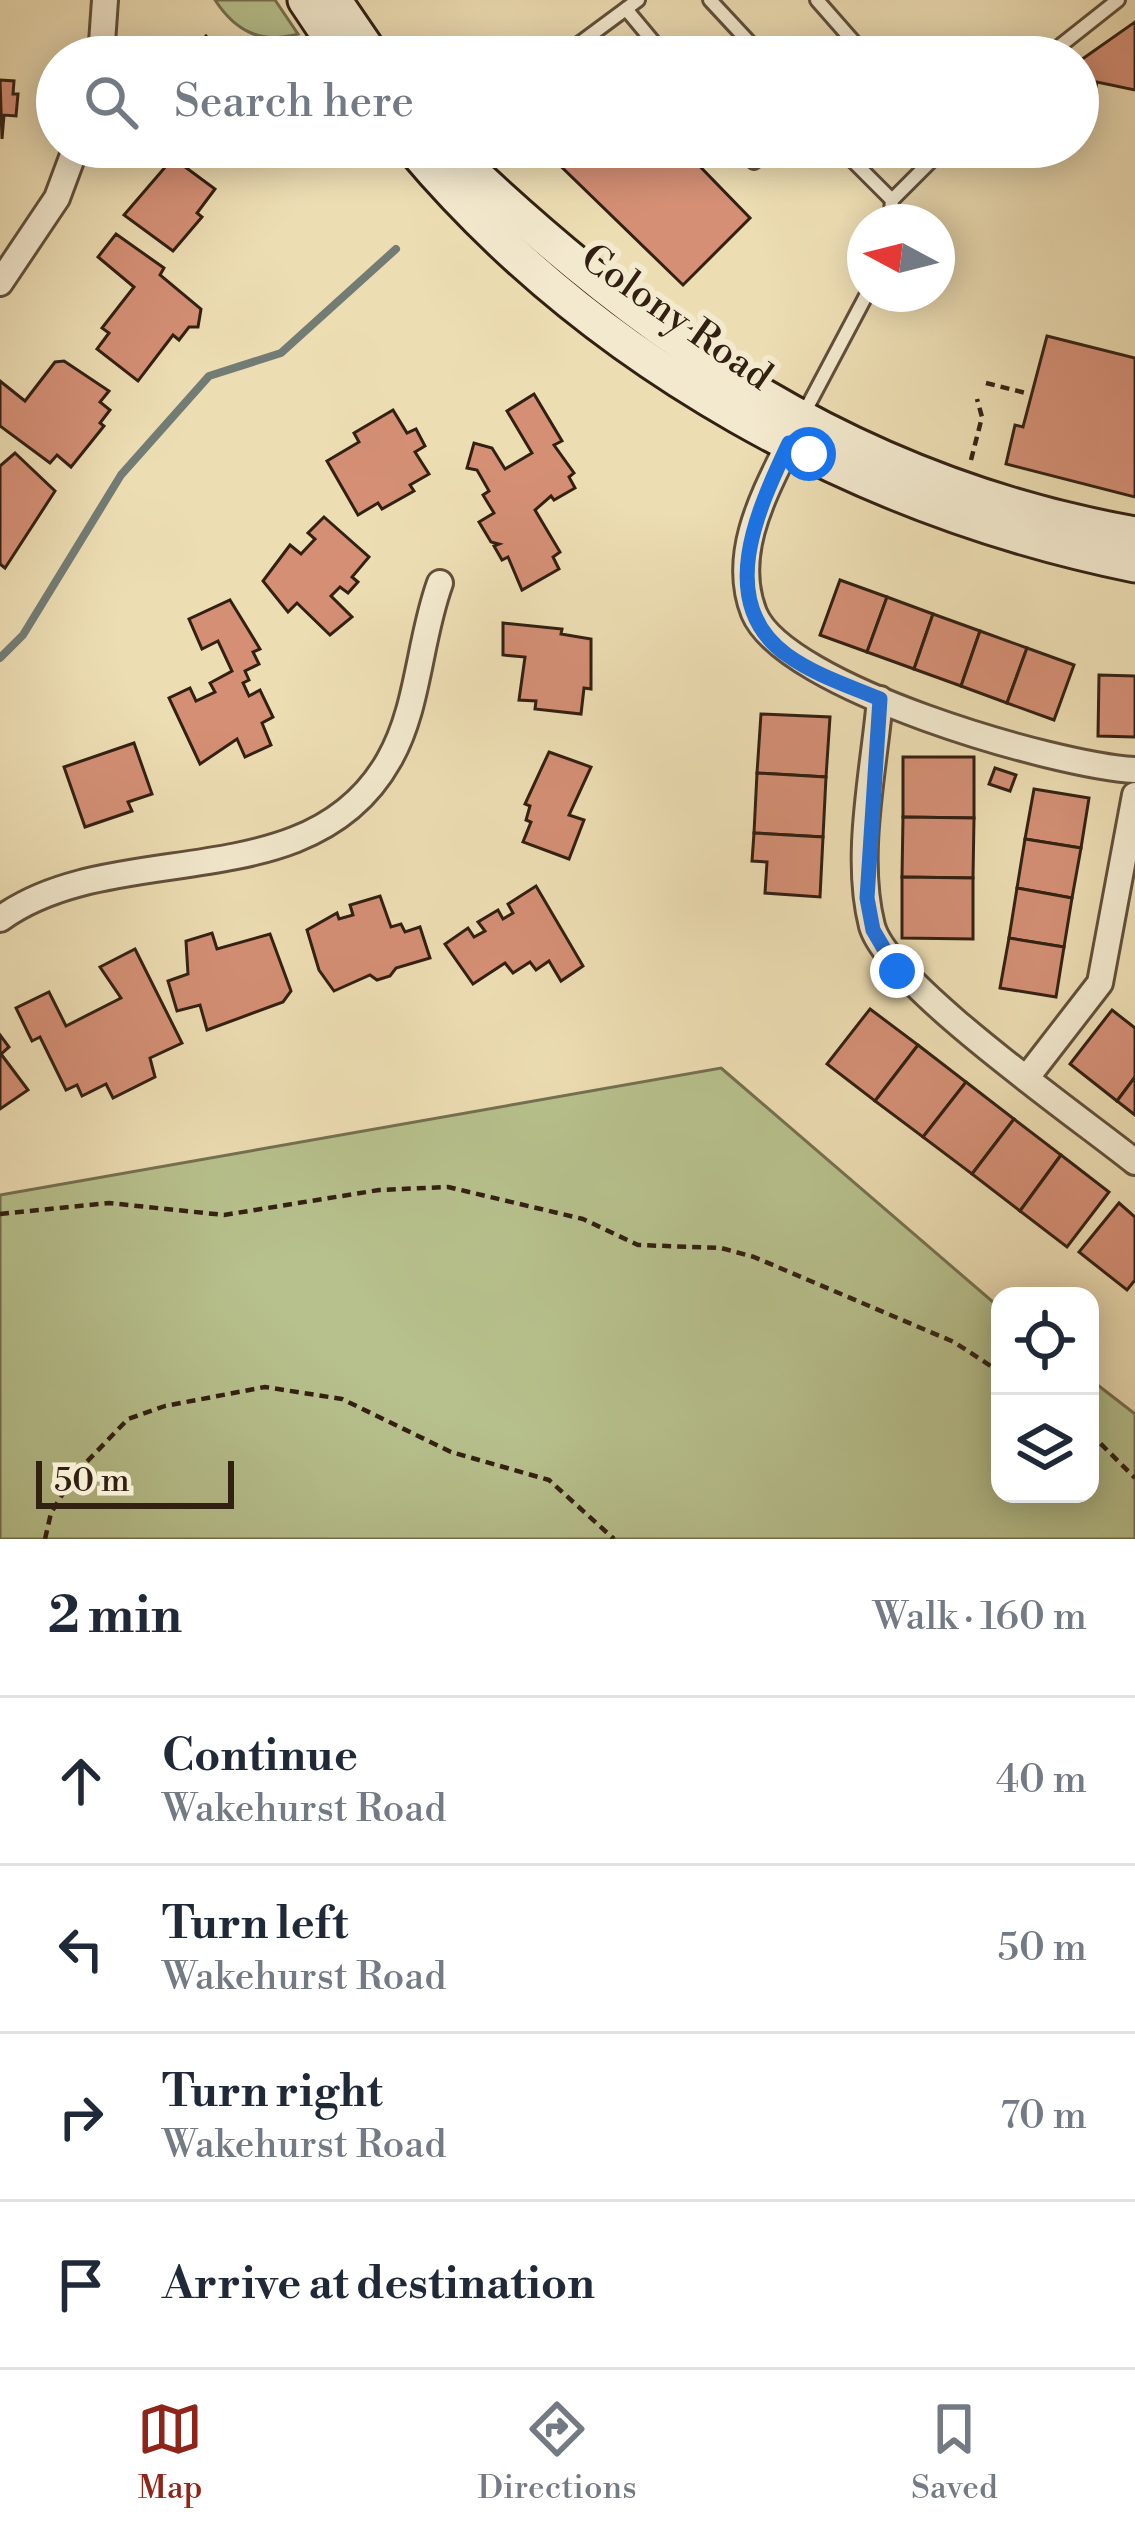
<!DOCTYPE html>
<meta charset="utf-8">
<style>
body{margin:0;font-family:"Libre Bodoni",serif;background:#f6f6f7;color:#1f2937}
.controls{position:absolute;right:36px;bottom:36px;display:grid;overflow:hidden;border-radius:24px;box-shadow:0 6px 30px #0003}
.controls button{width:108px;height:108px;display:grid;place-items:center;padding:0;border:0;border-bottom:3px solid #e0e1e3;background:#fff;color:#1f2937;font:60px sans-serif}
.compass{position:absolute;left:847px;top:204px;width:108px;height:108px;border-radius:50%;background:#fff;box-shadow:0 6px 30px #0003;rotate:277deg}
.scale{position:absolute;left:36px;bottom:30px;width:198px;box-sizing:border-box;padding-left:12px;border:6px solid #322012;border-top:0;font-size:33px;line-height:42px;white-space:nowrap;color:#322012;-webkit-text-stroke:9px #f3e9ce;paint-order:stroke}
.stop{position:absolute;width:36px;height:36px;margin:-27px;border:9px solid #1a73e8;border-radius:50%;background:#fff}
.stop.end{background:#1a73e8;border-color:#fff;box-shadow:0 3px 12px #0008}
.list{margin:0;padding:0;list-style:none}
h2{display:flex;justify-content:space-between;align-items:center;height:156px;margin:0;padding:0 48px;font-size:51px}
h2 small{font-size:39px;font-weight:400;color:#747a83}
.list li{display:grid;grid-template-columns:78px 1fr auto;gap:36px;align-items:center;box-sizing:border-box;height:168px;padding:0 48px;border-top:3px solid #e0e1e3}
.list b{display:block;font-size:45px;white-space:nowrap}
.list p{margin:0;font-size:39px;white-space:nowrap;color:#747a83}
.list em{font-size:39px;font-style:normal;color:#747a83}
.icon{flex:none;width:66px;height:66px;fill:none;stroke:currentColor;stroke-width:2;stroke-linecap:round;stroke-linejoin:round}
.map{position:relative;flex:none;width:1135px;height:1539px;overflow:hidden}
.search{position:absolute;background:#fff;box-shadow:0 6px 30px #0003;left:36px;right:36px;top:36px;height:132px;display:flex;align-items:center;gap:30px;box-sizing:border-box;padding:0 42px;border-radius:66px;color:#747a83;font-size:45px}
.sheet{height:828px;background:#fff}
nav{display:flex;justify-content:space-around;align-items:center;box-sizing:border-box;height:168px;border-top:3px solid #e0e1e3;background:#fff;font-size:33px;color:#747a83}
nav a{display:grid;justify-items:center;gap:6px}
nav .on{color:#8f2418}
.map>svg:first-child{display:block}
</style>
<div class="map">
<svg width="1135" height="1539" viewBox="0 0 1135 1539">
<rect width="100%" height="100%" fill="#edddb3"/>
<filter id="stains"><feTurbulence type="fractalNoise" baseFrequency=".00167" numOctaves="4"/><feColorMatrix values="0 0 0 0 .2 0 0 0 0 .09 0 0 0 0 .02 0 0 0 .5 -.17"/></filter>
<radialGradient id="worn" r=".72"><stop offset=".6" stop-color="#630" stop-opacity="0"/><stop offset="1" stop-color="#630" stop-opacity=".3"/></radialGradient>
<g fill="#b7c18d" stroke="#747050" stroke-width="3">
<path d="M215,0h60l23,34c-37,10 -62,-2 -83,-34z"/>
<polygon points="721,1068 1000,1308 1000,1494 1090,1494 1090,1379 1135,1414 1135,1539 0,1539 0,1195"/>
</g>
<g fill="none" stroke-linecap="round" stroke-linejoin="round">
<polyline stroke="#727c75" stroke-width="8" points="0,658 23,635 121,475 209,376 281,353 396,249"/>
</g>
<g fill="#d48f75" stroke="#322012" stroke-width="3">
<polygon points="1135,22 1135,90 1097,82 1094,97 1078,93 1078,62"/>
<polygon points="206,36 225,57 185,57"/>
<polygon points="0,80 14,81 13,94 18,94 16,116 4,115 2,139"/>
<polygon points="541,147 681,147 750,218 683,285"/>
<polygon points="173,158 215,189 197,213 202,217 173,251 124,215"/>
<polygon points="116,234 164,268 160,275 201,309 198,327 189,327 179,340 173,335 138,381 97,349 109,333 102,328 134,287 98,257"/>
<polygon points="1047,336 1135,358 1135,497 1006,464 1015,425 1023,427"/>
<polygon points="64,361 109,391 100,402 110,410 100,423 104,426 71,467 57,455 50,463 0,426 0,381 25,401 55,362"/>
<polygon points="534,394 562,441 554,445 574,473 569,477 575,488 554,500 551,496 535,510 560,552 553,557 559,569 522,590 508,557 502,560 494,546 499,544 491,542 479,522 494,513 483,495 489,491 477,470 467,468 474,443 492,448 505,469 532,453 507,411"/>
<polygon points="393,410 407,433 416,429 425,446 415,452 429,474 410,485 414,491 382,509 378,503 358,515 327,461 359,442 354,433"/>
<polygon points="15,453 55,491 5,568 0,564 0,466"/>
<polygon points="324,517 369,557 352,577 358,582 348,593 340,587 331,596 352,617 330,635 297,603 288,612 263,581 290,545 301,554 315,539 308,533"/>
<polygon points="840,580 887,597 867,652 820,635"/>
<polygon points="887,597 933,614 914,669 867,652"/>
<polygon points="230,600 260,649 253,652 259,664 245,671 249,680 243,683 249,696 260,690 273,717 262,723 271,745 245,757 237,739 200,764 169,698 190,688 196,701 215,692 210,683 232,671 218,641 202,649 189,619"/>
<polygon points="933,614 980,631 961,686 914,669"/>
<polygon points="503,623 562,629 561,634 591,639 591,689 584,688 581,714 535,709 536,701 519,700 525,657 503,655"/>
<polygon points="980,631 1027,648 1007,703 961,686"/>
<polygon points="1027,648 1074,665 1054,720 1007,703"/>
<polygon points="1099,675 1135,676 1135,737 1098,736"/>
<polygon points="761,714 830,717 826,777 757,773"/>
<polygon points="134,743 152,794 128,802 132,811 85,827 64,767"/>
<polygon points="549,752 591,767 569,815 584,820 569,859 523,842 531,822 526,820 530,806 525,804"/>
<polygon points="903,757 974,757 974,818 903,817"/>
<polygon points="995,768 1016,775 1010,791 989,784"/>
<polygon points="757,773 826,777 823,837 754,833"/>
<polygon points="1034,789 1089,798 1081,848 1025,839"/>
<polygon points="903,817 974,818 973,878 902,877"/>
<polygon points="754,833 823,837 820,897 765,893 767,862 752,861"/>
<polygon points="1025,839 1081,848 1072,898 1017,888"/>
<polygon points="902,877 973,878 973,939 902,938"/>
<polygon points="536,886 583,966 561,981 549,961 536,970 530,962 513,973 505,963 473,984 445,944 468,928 474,937 485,931 478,922 498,910 503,919 513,913 508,904"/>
<polygon points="1017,888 1072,898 1064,947 1009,938"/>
<polygon points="380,896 391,927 401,924 405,932 420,927 430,958 396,968 390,976 377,980 370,975 334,991 319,970 307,930 337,913 339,919 353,915 350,905"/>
<polygon points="212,933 217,949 270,934 291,991 283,1002 207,1030 200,1005 177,1011 168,981 188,974 186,941"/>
<polygon points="1009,938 1064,947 1056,997 1000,988"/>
<polygon points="135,949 182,1043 150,1058 155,1077 113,1098 106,1084 82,1096 77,1085 66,1090 40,1037 32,1041 16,1008 49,992 66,1026 121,998 100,967"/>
<polygon points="870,1009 918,1045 875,1101 827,1064"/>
<polygon points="1112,1010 1135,1028 1135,1077 1117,1101 1070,1064"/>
<polygon points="0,1035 9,1047 1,1054 28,1090 0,1109"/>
<polygon points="918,1045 966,1082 923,1137 875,1101"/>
<polygon points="1135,1077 1135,1115 1117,1101"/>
<polygon points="966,1082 1014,1119 972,1174 923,1137"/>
<polygon points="1014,1119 1061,1155 1020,1211 972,1174"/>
<polygon points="1061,1155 1109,1192 1067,1247 1020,1211"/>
<polygon points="1119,1203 1135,1217 1135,1280 1127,1290 1079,1252"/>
</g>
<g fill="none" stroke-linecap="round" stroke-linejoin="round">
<g stroke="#614f3a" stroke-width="18">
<g id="service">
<polyline points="710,0 763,57"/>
<polyline points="817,0 867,57"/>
<polyline points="626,9 666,57"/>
<polyline points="561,57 638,0"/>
<polyline points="1046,57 1118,0"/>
<polyline points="741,147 754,162 773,147"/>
<polyline points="839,147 892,200"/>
<polyline points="890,222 892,200 945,147"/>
<polyline points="803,415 867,294"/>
</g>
</g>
<g stroke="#614f3a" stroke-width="30">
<g id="minor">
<polyline points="101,57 105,0"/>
<polyline points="0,283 57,198 76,147"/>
<path d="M795,431c-26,55 -66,119 -41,182 31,75 302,153 381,157"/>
<path d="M880,699c-6,71 -26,157 -8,227 16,58 207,191 263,236"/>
<path d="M0,919c114,-83 310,-18 389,-159 30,-52 30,-120 51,-177"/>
<polyline points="1028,1076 1100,983 1135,795"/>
</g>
</g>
<g stroke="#322012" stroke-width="39">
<g id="secondary">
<polyline points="305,0 343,57"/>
<polyline points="334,0 373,57"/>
<path d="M412,147c182,217 447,362 723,418"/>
<path d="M446,147c201,194 410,338 689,387"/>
</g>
</g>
<g stroke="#322012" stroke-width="4.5" stroke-dasharray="9 6" stroke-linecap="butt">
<polyline points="986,383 1026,393"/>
<polyline points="971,460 982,417 977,399"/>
<polyline points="0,1214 109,1203 224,1215 379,1190 448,1187 583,1219 638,1245 721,1248 754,1257 954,1342 1000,1372"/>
<polyline points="1090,1433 1135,1478"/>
<polyline points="45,1539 51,1513 75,1474 128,1419 165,1406 265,1387 342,1399 451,1452 549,1480 614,1539"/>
</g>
<use href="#service" stroke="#f3e9ce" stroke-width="12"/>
<use href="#minor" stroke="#f3e9ce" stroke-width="24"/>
<use href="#secondary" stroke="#f3e9ce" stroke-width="33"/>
</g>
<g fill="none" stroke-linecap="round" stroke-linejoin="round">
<path stroke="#1a73e8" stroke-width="15" d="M809,454l-20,-11c-30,64 -76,159 -2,212 28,20 62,31 93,44l-13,199 6,32 24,41"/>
</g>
<g text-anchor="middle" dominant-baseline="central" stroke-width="12" stroke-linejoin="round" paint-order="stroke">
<g font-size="39" fill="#322012" stroke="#f3e9ce">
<text transform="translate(676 318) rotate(35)">Colony Road</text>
</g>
</g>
<rect width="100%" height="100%" filter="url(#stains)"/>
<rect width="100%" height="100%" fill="url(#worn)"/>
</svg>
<div class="controls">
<button><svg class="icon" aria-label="locate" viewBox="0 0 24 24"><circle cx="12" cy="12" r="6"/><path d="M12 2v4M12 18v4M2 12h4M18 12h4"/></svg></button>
<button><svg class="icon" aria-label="layers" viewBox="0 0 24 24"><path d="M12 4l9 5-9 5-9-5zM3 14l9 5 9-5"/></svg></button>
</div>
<svg class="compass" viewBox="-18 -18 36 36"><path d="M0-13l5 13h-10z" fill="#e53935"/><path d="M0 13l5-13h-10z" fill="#747a83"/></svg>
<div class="scale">50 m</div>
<div class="stop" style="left:809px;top:454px"></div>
<div class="stop end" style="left:897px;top:971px"></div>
<div class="search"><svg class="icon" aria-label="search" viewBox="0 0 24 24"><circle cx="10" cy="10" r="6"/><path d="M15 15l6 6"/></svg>Search here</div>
</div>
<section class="sheet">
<h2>2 min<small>Walk · 160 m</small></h2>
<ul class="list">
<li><svg class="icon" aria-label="ahead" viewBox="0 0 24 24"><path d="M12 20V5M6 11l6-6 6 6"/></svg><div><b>Continue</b><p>Wakehurst Road</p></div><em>40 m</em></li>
<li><svg class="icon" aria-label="left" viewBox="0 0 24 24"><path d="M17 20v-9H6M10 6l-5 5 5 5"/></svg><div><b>Turn left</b><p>Wakehurst Road</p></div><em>50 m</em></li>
<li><svg class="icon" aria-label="right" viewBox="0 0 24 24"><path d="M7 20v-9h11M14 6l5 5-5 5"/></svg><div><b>Turn right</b><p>Wakehurst Road</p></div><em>70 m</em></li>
<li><svg class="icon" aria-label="arrive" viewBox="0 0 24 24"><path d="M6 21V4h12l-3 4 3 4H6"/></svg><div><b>Arrive at destination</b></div></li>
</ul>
</section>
<nav>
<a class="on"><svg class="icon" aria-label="map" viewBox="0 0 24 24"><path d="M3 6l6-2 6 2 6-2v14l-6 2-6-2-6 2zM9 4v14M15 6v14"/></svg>Map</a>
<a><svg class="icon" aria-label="directions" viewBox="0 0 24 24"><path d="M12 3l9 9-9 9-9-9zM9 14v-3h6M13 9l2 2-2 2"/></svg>Directions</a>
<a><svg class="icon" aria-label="saved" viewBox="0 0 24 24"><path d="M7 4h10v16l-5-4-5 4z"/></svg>Saved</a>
</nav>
